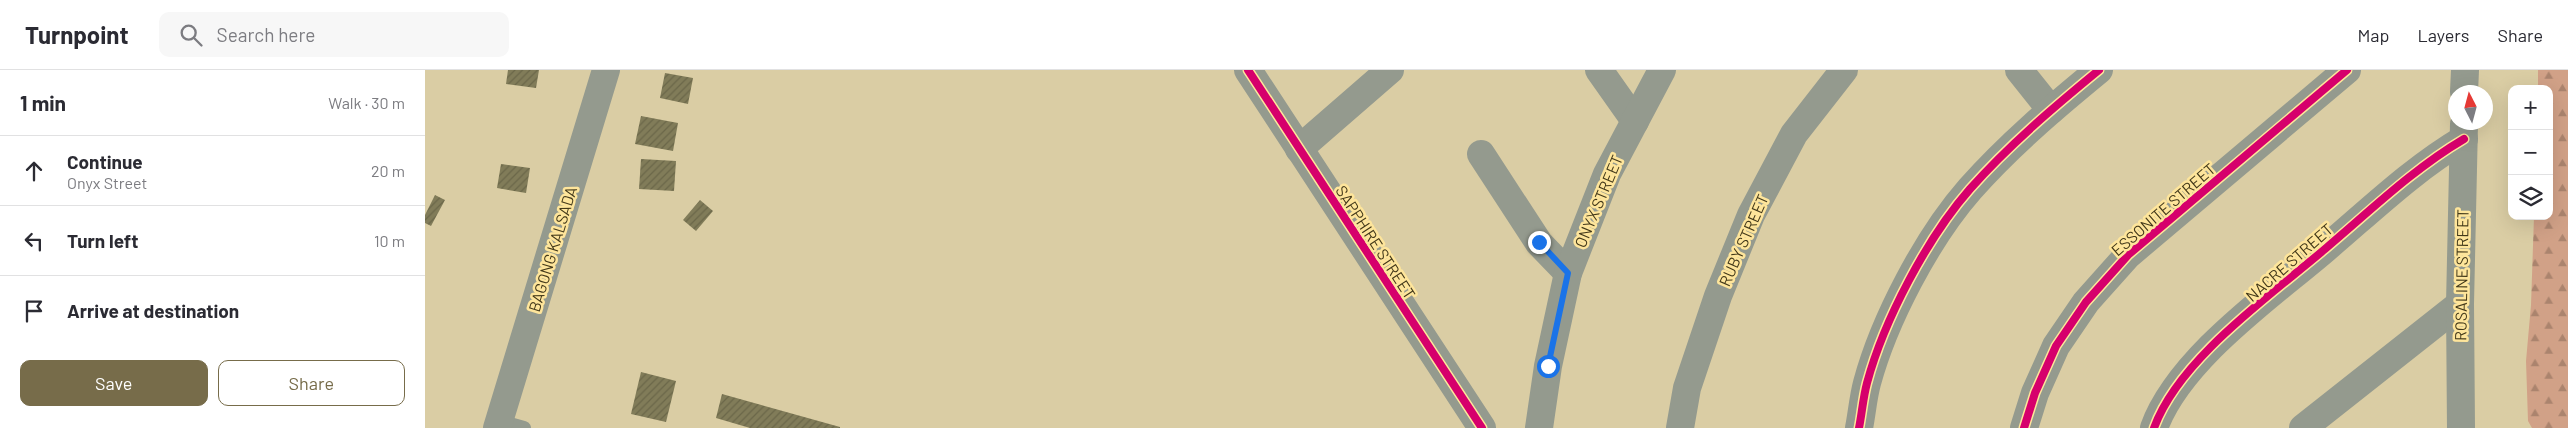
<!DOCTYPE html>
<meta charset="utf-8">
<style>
body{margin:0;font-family:Barlow,sans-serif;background:#f7f7f7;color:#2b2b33}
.controls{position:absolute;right:15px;top:15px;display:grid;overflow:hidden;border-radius:10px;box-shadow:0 5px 20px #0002}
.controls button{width:45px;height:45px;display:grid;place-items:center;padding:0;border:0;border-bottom:1px solid #e1e1e2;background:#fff;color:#2b2b33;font:25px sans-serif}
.compass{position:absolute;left:2023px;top:15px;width:45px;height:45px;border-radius:50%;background:#fff;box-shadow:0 5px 20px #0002;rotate:354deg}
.stop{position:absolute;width:15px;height:15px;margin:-11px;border:4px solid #1a73e8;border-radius:50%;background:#fff}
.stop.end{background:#1a73e8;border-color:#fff;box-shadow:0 1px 5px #0008}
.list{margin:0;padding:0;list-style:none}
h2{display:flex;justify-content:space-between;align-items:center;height:65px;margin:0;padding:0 20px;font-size:21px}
h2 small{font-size:16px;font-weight:400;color:#7c7c81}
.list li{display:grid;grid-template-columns:32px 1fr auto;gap:15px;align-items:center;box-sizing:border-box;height:70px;padding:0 20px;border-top:1px solid #e1e1e2}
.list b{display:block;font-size:19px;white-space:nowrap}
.list p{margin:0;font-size:16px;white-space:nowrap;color:#7c7c81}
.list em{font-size:16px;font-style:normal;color:#7c7c81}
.actions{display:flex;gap:10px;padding:15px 20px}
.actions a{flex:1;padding:11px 0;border:1px solid #776c4a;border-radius:10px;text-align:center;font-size:18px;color:#776c4a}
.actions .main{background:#776c4a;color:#fff}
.icon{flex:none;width:28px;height:28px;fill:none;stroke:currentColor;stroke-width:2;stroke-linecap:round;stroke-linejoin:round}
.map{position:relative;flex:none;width:2143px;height:358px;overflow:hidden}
header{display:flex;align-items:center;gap:30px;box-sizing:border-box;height:70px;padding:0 25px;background:#fff;border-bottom:1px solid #e1e1e2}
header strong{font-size:24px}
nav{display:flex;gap:28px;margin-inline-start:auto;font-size:18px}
.search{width:350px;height:45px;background:#f7f7f7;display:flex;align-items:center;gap:12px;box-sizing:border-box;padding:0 18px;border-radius:10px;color:#7c7c81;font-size:19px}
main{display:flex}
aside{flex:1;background:#fff}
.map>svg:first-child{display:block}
</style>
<header>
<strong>Turnpoint</strong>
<div class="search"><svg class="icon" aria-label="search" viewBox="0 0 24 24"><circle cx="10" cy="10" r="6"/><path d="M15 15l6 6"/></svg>Search here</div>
<nav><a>Map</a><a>Layers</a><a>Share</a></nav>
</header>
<main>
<aside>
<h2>1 min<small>Walk · 30 m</small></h2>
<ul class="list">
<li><svg class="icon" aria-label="ahead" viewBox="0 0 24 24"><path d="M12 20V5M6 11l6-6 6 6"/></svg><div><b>Continue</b><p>Onyx Street</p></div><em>20 m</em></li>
<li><svg class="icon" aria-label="left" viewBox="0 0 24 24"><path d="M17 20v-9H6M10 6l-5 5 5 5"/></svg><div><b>Turn left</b></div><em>10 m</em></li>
<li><svg class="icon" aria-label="arrive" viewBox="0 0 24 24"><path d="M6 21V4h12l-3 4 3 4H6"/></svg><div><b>Arrive at destination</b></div></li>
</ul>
<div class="actions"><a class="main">Save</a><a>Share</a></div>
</aside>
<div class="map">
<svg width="2143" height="358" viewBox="0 0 2143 358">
<defs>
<pattern id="forest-firs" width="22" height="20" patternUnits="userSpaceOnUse" patternTransform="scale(1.25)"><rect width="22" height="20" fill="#d1a187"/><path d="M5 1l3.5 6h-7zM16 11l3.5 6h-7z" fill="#ab846e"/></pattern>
<pattern id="building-hatch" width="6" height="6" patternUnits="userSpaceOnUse" patternTransform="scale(1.25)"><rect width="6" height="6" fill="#817c59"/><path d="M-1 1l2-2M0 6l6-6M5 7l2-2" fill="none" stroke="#6b6749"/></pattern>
</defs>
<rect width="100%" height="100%" fill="#dacda4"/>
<polygon fill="url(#forest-firs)" points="2113,0 2143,0 2143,358 2107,358 2103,351 2101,291 2106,235 2109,146 2124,146 2124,19 2113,19"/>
<g fill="url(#building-hatch)">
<polygon points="83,0 114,0 111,18 81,14"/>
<polygon points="240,3 268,8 263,34 235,28"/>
<polygon points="216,46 253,53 248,81 210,74"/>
<polygon points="216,89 251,91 249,121 214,119"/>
<polygon points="76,94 105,98 101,123 72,118"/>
<polygon points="10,125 20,130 6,156 0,153 0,145"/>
<polygon points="275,130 288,141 271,161 258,150"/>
<polygon points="216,302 251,311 241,352 206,344"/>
<polygon points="297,324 415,357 415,358 325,358 291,348"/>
</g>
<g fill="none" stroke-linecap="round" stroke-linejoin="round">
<polyline stroke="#949a8e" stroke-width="14" points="74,351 99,358"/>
<g stroke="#949a8e" stroke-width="28">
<polyline points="823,0 1057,358"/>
<polyline points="1174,0 1210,51"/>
<polyline points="1594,0 1626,40"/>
<polyline points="2039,22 2040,0"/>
<polyline points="874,79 965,0"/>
<polyline points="1056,84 1114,173 1143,203"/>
<polyline points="1114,358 1123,296 1143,203 1182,104 1237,0"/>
<polyline points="1255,358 1262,318 1293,226 1326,145 1369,64 1419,0"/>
<polyline points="1599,358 1610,323 1631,276 1661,232 1703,185 1922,0"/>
<path d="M1729,358c25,-69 116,-132 171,-179 45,-38 88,-80 139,-110"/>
<polyline points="1878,358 2035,234"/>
<polyline points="2036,358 2035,234 2039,54"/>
</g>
<g stroke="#949a8e" stroke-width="28">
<polyline points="72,358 181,0"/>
<path d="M1434,358c3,-15 4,-30 8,-45 17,-63 60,-145 103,-194 39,-44 84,-82 129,-119"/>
</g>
<g stroke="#fee59b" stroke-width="11">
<g id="cycleway">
<polyline points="823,0 1057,358"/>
<path d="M1434,358c3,-15 4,-30 8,-45 17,-63 60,-145 103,-194 39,-44 84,-82 129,-119"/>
<polyline points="1599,358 1610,323 1631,276 1661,232 1703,185 1922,0"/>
<path d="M1729,358c25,-69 116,-132 171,-179 45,-38 88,-80 139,-110"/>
</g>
</g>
<use href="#cycleway" stroke="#d6006c" stroke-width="8"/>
</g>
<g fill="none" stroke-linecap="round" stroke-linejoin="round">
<polyline stroke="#1a73e8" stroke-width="6" points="1114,172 1143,203 1123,296"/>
</g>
<g text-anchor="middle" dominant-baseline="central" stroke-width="5" stroke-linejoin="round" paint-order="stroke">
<g font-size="16" fill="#423819" stroke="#fee59b">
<text transform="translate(1173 131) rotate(-67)">ONYX STREET</text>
<text transform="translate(1738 139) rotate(-41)">ESSONITE STREET</text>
<text transform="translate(1318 170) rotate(-66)">RUBY STREET</text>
<text transform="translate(951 172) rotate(57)">SAPPHIRE STREET</text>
<text transform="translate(127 179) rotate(-73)">BAGONG KALSADA</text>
<text transform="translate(1864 192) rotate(-41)">NACRE STREET</text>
<text transform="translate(2036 205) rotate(-89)">ROSALINE STREET</text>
</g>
</g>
</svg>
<div class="controls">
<button>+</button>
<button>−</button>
<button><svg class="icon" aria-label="layers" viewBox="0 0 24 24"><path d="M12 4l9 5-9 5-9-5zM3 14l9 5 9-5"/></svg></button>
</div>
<svg class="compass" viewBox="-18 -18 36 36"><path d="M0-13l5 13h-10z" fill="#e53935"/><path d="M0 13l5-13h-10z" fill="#7c7c81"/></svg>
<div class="stop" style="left:1123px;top:296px"></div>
<div class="stop end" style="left:1114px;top:172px"></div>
</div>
</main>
